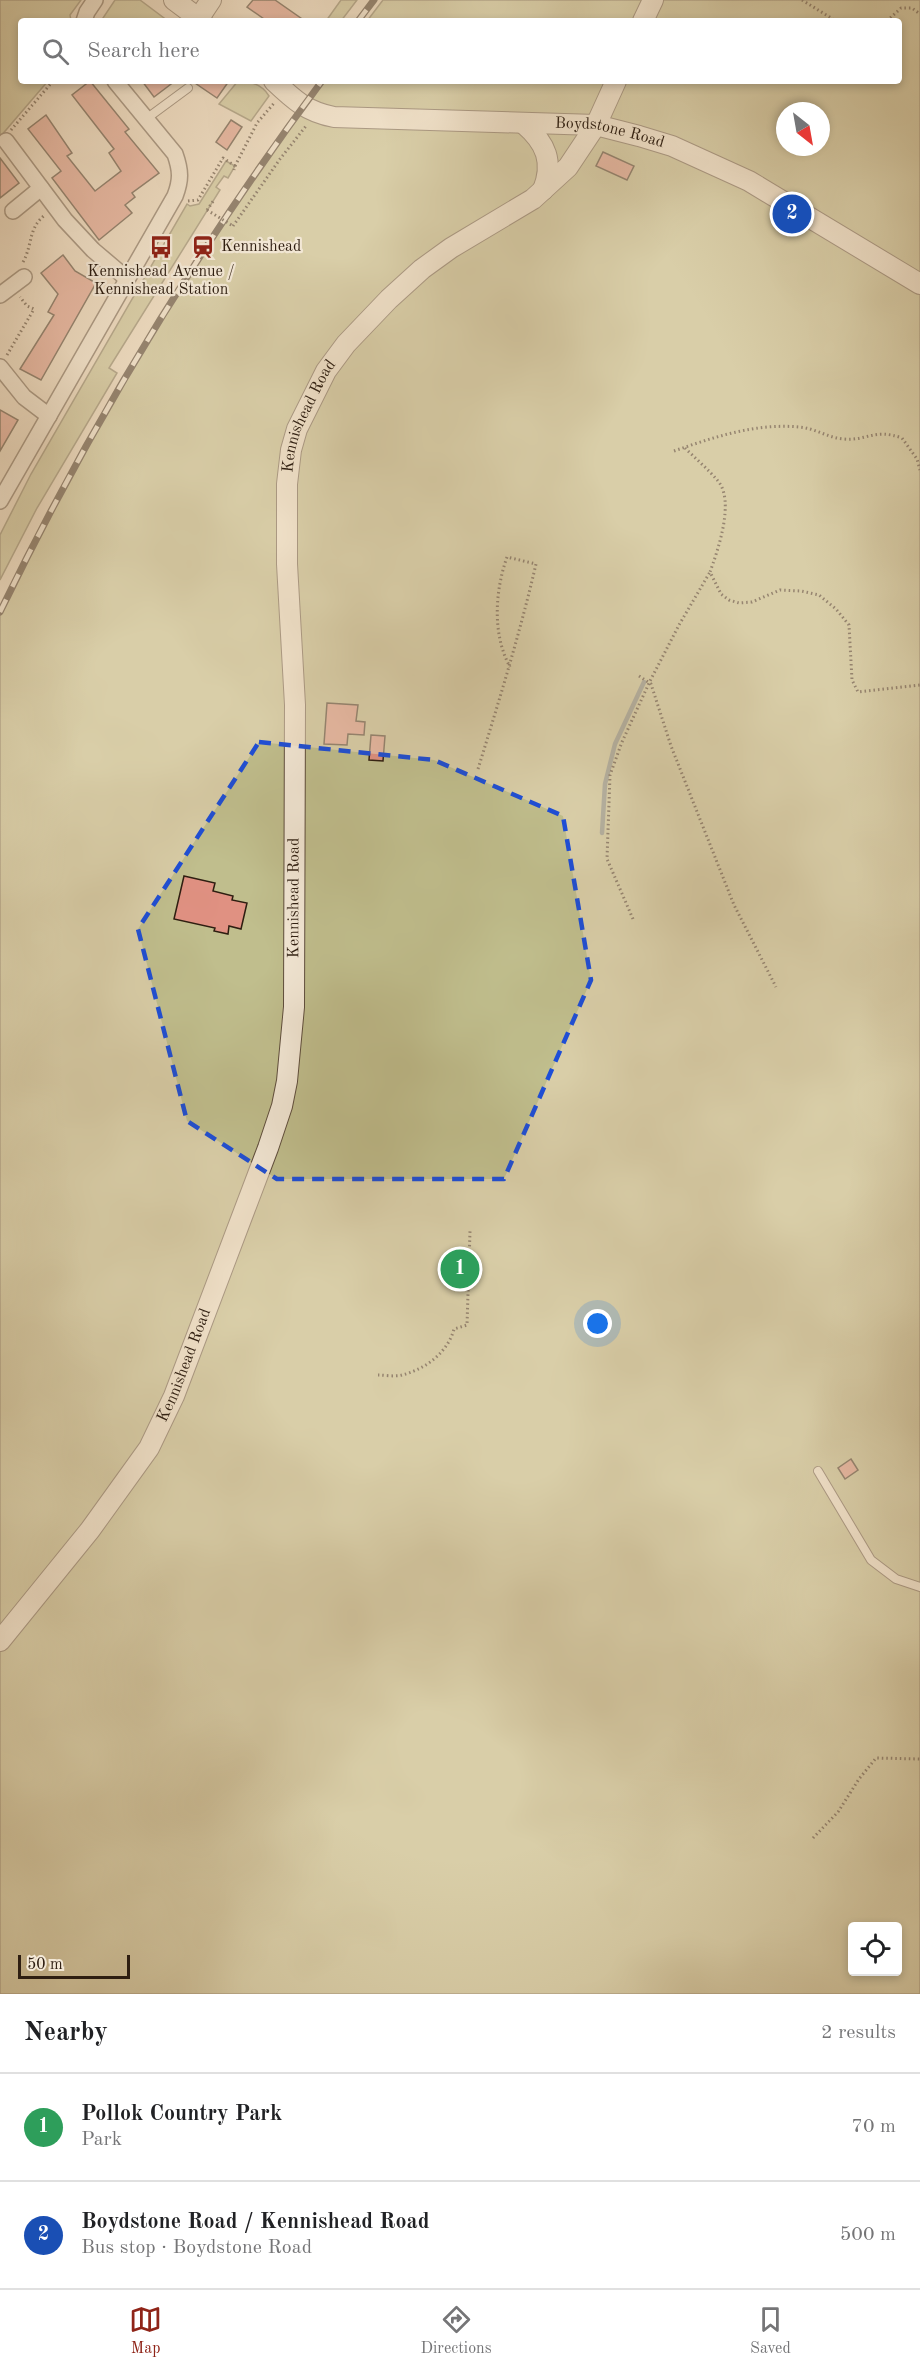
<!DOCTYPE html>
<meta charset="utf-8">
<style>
body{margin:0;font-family:"Old Standard TT",serif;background:#f2f2f2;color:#202124}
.controls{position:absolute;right:18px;bottom:18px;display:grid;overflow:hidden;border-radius:6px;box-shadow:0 3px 9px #0003}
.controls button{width:54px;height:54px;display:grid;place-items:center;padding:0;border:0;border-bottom:2px solid #e0e0e0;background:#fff;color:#202124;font:30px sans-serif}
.compass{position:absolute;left:776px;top:102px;width:54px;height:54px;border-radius:50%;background:#fff;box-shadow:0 3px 9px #0003;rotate:149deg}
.scale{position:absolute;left:18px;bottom:15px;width:112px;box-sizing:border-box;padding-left:6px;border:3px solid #2e1e11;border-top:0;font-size:16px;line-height:21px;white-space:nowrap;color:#2e1e11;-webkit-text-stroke:4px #f3e8d6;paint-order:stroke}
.you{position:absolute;left:598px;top:1324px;width:21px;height:21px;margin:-15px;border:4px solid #fff;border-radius:50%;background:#1a73e8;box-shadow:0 0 0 9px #1a73e833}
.badge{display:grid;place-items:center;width:39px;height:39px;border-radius:50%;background:#8f2418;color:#fff;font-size:20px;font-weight:700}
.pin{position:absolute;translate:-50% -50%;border:3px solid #fff;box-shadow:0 2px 6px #0006}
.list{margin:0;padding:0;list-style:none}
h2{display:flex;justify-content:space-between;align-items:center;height:78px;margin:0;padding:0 24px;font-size:26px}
h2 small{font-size:20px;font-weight:400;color:#757577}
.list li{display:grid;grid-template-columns:39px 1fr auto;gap:18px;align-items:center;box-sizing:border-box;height:108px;padding:0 24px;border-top:2px solid #e0e0e0}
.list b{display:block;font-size:22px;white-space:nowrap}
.list p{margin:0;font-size:20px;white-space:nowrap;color:#757577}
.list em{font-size:20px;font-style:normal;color:#757577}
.icon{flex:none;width:33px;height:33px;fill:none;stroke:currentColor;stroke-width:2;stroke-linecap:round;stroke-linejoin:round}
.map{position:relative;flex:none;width:920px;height:1994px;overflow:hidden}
.search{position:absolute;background:#fff;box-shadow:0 3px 9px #0003;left:18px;right:18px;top:18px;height:66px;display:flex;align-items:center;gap:15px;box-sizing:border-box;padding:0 21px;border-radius:6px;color:#757577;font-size:22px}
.sheet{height:294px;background:#fff}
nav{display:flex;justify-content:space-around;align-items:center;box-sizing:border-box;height:84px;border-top:2px solid #e0e0e0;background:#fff;font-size:16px;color:#757577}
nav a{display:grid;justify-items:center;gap:3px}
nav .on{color:#8f2418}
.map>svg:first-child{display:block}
</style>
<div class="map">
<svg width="920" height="1994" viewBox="0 0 920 1994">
<rect width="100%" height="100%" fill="#eddbc0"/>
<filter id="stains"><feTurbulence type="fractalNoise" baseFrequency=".00333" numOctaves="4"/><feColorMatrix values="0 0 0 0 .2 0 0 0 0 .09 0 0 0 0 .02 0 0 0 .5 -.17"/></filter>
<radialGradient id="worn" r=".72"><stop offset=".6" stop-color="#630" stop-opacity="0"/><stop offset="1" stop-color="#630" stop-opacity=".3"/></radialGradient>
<g fill="#c0be8d" stroke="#776e4f" stroke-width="1.5" fill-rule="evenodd">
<polygon points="0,0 81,0 70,15 71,21 21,21 21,81 48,81 0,137"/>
<polygon points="115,0 140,0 168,21 101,21"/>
<polygon points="341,0 357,0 341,21 326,21"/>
<path d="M383,0h537v1994h-920v-1382c90,-186 200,-364 322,-531h577v-60h-532zM785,111h36v36h-36zM852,1926h46v46h-46z"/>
<path d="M238,81c13,0 24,3 31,15l-18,25 -32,-17z"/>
<polygon points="226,161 235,166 228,178 224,176 216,187 220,190 114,360 109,368 117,373 37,508 0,580 0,535 31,474 187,204 190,206 199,204"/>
</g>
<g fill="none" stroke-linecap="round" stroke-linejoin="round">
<polyline stroke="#6f7b77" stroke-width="4.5" points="602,833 605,784 615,744 644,682"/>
</g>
<g fill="#e09182" stroke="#2e1e11" stroke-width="1.5">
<polygon points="253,0 275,0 305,21 267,21 247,7"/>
<polygon points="90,81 129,129 125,132 159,173 132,193 135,197 125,205 132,213 99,240 52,178 61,171 28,129 46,115 72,153 67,156 95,191 121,171 109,153 114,149 72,95"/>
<polygon points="142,81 175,81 154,97"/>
<polygon points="192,81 229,81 217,98"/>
<polygon points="231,120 242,127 227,150 216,142"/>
<polygon points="603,152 634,166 627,180 596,166"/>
<polygon points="0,158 19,183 0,198"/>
<polygon points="63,255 75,271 96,283 41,380 20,369 54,315 48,312 58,294 41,273"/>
<polygon points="0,410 18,420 0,451"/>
<polygon points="327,703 358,705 356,721 365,722 364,735 348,734 347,745 324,744"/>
<polygon points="371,735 385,736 383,761 369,760"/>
<polygon points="184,876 215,883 213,891 233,896 232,900 247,903 241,929 229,926 228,934 214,931 215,928 174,919"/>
<polygon points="851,1459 858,1470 845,1479 838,1468"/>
</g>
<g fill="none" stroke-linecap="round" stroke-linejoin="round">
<g stroke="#5e4d3d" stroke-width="10">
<g id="service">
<polyline points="146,119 188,88"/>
<polyline points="818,1471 871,1560 896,1579 920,1587"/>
</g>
</g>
<g stroke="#5e4d3d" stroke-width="18">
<g id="minor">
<polyline points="84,21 87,12 95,0"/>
<polyline points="6,141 65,220 93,250 126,278"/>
<polyline points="13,211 41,188"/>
<polyline points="0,295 24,277"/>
<polyline points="0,367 24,397 49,416"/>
<path d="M0,501l175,-305c6,-16 6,-25 0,-42l-60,-73"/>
</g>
</g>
<g stroke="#5e4d3d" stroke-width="22">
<g id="tertiary">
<polyline points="174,0 202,21"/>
<polyline points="199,18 211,0"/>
<polyline points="643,21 653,0"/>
<path id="s1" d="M274,81c20,19 33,31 60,36l262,8 43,11 33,10 77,35 171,103"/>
<path d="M524,124c22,19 30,38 19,66"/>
<path id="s2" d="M0,1641l90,-111 59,-82 25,-52 94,-248 14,-42 5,-25 7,-74 1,-302 -8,-141v-80l4,-34 6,-21 29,-58 20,-27 43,-45 33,-30 29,-21 82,-49 35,-32 28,-42 20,-44"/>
</g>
</g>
<g stroke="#2e1e11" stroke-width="3" stroke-dasharray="1.5 3" stroke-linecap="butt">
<polyline points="802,0 836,21"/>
<polyline points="887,21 901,8 912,8 920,14"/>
<polyline points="11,130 53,81"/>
<polyline points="235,166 257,123 275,102"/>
<polyline points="188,201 198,200 223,158 235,166 234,170"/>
<polyline points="207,210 214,200"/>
<polyline points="233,226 280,159 306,126"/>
<path d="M23,262c10,-18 5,-34 22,-47"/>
<polyline points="7,355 34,309 27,306 20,297"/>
<path d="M685,448c10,10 24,22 33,33 17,20 0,69 -8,91l11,22 8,6 10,3 13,-1 28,-12 21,1 18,4 17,14 13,16 3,55 6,12 62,-7"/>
<path d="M674,451c40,-14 82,-28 125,-24 16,1 29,11 45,12 23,2 30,-11 58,-1l15,21 3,11"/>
<polyline points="639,676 651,684 671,746 734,905 776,987"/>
<path d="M478,769c21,-68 42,-136 58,-205l-29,-7c-12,34 -15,77 3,110"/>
<polyline points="633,919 607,859 610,775 622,742 650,681 679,625 710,572"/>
<path d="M378,1375c7,0 17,2 24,0 24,-6 46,-23 52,-46l13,-4 3,-94"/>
<polyline points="813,1838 838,1812 859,1779 876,1758 920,1759"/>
</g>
<use href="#service" stroke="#f3e8d6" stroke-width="8"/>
<use href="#minor" stroke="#f3e8d6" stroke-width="15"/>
<use href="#tertiary" stroke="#f3e8d6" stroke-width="20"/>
<g stroke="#2e1e11" stroke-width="7">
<g id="rail">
<polyline points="358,21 374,0"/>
<path d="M0,612c90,-186 199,-366 322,-531"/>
</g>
</g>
<use href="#rail" stroke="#f3e8d6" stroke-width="4.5" stroke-dasharray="14" stroke-linecap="butt"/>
<polyline stroke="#2e1e11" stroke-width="3" stroke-dasharray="1.5 3" stroke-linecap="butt" points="207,210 233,226"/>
</g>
<path d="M0 0H920V1994H0ZM259,742l175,18 129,56 28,164 -87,199h-227l-90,-58 -49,-192z" fill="#eddbc0" fill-opacity=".55" fill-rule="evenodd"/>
<path fill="none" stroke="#1d4ed8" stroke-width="4.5" stroke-dasharray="12 8" stroke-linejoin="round" d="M259,742l175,18 129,56 28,164 -87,199h-227l-90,-58 -49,-192z"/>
<defs>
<g id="bus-bare" transform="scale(1.8)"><path d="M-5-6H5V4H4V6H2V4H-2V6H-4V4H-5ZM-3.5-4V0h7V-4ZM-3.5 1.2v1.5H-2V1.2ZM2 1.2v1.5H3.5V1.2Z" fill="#8f2418" stroke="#f3e8d6" stroke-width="2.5" paint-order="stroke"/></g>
<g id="station-bare" transform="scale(1.8)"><path d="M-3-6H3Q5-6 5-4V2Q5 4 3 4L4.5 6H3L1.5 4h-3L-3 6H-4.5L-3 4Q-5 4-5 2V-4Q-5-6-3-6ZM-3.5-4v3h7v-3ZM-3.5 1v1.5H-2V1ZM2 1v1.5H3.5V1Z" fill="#8f2418" stroke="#f3e8d6" stroke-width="2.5" paint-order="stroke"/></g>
</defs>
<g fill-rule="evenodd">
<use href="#bus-bare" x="161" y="247"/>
<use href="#station-bare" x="203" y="247"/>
</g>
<g text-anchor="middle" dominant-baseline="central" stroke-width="4.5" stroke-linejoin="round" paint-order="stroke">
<g font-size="16" fill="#2e1e11" stroke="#f3e8d6">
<text stroke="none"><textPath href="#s1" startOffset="348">Boydstone Road</textPath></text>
<text stroke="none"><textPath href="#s2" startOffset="1306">Kennishead Road</textPath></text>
<text stroke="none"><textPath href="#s2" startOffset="820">Kennishead Road</textPath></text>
<text stroke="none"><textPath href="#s2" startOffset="334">Kennishead Road</textPath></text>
</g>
<g font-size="16" fill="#2e1e11" stroke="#f3e8d6" text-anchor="start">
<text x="221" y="247">Kennishead</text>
<text x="161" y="272" text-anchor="middle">Kennishead Avenue /<tspan x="161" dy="18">Kennishead Station</tspan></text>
</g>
</g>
<rect width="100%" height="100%" filter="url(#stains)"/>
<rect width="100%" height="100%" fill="url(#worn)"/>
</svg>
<div class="controls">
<button><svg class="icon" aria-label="locate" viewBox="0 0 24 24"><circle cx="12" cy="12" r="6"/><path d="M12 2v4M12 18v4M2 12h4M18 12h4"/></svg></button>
</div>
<svg class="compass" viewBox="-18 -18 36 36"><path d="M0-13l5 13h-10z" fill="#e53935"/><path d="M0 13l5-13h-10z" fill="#757577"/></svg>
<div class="scale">50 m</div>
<div class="you"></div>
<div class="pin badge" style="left:460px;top:1269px;background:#2e9e5b">1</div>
<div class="pin badge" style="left:792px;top:214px;background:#1a4fb4">2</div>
<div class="search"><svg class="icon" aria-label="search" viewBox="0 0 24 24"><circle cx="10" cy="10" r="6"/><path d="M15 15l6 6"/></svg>Search here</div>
</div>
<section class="sheet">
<h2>Nearby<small>2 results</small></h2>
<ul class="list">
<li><span class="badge" style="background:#2e9e5b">1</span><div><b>Pollok Country Park</b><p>Park</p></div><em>70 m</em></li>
<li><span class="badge" style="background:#1a4fb4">2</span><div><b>Boydstone Road / Kennishead Road</b><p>Bus stop · Boydstone Road</p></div><em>500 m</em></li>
</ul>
</section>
<nav>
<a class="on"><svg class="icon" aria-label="map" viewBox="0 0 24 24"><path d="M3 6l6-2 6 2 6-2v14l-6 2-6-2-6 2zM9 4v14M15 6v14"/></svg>Map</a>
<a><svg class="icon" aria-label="directions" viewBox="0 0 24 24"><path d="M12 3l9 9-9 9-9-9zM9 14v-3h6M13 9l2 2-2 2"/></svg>Directions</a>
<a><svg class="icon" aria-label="saved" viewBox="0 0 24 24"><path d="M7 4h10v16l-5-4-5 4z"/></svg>Saved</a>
</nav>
